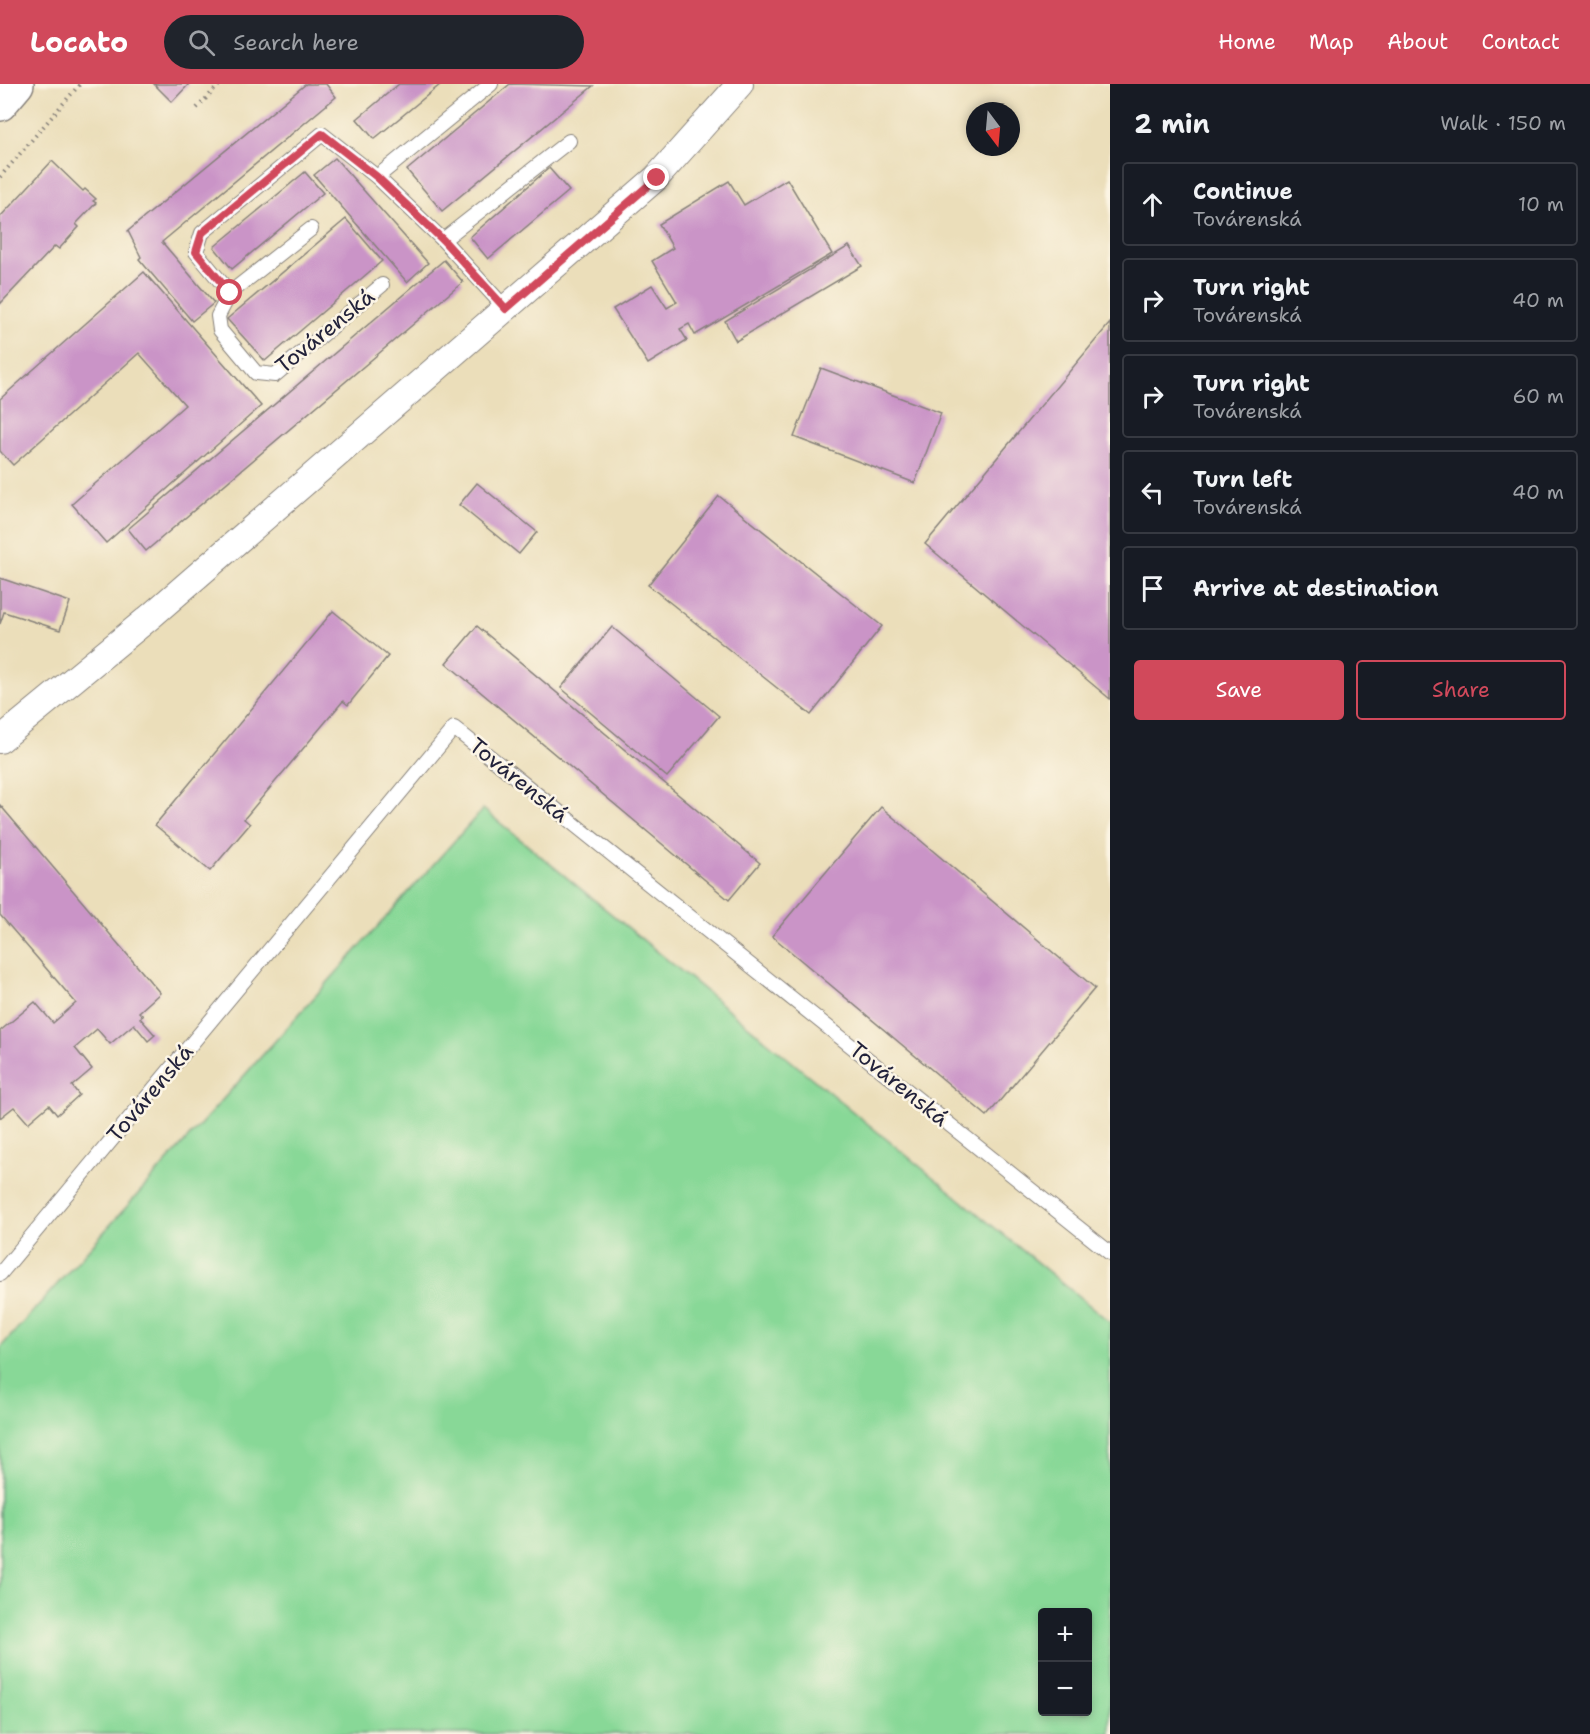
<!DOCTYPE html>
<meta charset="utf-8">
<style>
body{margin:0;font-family:"Shantell Sans",sans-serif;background:#20242c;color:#f1f3f6}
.controls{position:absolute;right:18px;bottom:18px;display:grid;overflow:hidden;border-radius:6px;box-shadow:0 3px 9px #0003}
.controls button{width:54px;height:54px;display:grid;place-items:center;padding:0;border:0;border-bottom:2px solid #363941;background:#171b24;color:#f1f3f6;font:30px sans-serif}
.compass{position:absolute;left:966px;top:18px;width:54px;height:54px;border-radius:50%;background:#171b24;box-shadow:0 3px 9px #0003;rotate:164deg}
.stop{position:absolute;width:18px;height:18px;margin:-14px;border:4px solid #d1495b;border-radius:50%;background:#fff}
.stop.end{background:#d1495b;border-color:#fff;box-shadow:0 2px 6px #0008}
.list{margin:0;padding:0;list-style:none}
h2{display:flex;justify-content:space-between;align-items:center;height:78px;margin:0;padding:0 24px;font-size:26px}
h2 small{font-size:20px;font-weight:400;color:#9ea1a6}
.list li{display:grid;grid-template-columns:39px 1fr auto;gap:18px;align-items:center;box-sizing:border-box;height:84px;margin:0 12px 12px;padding:0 12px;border:2px solid #363941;border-radius:6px}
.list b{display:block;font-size:22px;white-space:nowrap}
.list p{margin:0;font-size:20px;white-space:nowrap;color:#9ea1a6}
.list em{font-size:20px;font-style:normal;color:#9ea1a6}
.actions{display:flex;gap:12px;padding:18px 24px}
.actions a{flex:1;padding:14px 0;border:2px solid #d1495b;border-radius:6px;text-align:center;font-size:21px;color:#d1495b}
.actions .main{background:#d1495b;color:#fff}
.icon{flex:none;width:33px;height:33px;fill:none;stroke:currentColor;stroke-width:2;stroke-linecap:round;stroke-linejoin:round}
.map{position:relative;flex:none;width:1110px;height:1650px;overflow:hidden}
header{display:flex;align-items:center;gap:36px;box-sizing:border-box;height:84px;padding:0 30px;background:#d1495b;color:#fff}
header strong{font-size:28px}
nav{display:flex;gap:33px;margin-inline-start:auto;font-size:21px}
.search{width:420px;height:54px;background:#20242c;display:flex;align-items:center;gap:15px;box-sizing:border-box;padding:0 21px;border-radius:33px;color:#9ea1a6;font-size:22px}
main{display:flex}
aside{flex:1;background:#171b24}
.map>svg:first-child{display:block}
</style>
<header>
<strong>Locato</strong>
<div class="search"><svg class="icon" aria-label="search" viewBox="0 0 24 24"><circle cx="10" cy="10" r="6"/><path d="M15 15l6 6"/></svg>Search here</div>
<nav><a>Home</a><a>Map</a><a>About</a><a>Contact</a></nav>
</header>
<main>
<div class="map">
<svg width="1110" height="1650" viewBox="0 0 1110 1650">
<rect width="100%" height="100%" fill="#fcf5e5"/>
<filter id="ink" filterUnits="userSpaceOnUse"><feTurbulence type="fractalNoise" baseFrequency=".0167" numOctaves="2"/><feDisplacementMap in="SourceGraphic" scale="12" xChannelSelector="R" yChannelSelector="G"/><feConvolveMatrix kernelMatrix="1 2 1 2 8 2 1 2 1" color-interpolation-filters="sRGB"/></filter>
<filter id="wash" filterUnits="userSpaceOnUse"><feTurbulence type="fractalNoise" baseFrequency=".008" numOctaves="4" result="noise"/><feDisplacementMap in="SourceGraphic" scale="24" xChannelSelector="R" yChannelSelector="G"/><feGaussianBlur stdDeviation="1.35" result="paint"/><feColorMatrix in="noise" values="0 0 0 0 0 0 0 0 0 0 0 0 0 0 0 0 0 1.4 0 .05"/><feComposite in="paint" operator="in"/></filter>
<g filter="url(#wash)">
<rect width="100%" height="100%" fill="#ebdeba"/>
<path fill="#88d897" stroke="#557d69" stroke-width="1.5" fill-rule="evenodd" d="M483,725l627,513v412h-1110v-386zM1042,1528h46v100h-46z"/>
<g id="blocks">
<g fill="#ca94c7">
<polygon points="154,0 189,0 172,18"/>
<polygon points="306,0 326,0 336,13 162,158 214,219 192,237 139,175 141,173 128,147"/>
<polygon points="399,0 441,0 374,55 357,35"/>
<polygon points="510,0 593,2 442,127 407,86"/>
<polygon points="335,74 428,179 407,198 314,91"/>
<polygon points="52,77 83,107 85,105 96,115 93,117 96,119 76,140 79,143 59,165 55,162 0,220 0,133"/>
<polygon points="549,84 569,107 488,175 470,153"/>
<polygon points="305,88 323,109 232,185 214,163"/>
<polygon points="787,95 832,170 695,251 689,240 680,245 687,256 648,280 613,225 652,201 667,224 677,218 652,177 673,164 659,140 729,97 744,121"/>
<polygon points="346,135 382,177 265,277 227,235"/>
<polygon points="849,162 862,182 736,257 725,237"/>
<polygon points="444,176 463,198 146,467 128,445"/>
<polygon points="144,188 261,322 106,459 72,420 185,321 139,269 13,381 0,367 0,315"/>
<polygon points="1110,239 1110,615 925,460"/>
<polygon points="821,284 941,329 915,399 794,353"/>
<polygon points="477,399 537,448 519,470 459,421"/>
<polygon points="719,412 882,542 811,631 648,501"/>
<polygon points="0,494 70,518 60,546 4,528 0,540"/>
<polygon points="333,527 388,572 348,621 343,617 244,735 250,740 210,787 155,741"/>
<polygon points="477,542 760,779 729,816 446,579"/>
<polygon points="612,543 719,632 667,693 561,604"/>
<polygon points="0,721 160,909 139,928 143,932 140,934 155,951 148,957 134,940 110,960 97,945 75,964 92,985 72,1002 79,1011 57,1031 49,1021 28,1039 14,1023 0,1034 0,947 35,918 53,939 76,919 0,831"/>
<polygon points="881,723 1095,904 987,1032 772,852"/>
</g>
</g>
</g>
<g filter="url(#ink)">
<use href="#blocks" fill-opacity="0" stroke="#86807a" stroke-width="1.5"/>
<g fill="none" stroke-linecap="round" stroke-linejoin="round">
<g stroke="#86807a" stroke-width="16">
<g id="service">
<polyline points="377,93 491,0"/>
<polyline points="311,145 230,209 196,168 202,149 322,50 377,93 443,156 506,225"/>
<polyline points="443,156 569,57"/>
<polyline points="230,209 218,232 220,246 256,289 275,291 382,201"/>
<polyline points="0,1190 454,644 1110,1169"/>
</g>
</g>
<g stroke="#86807a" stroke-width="28">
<polyline id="minor" points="0,656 151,532 656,94 740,0"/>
</g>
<g stroke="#86807a" stroke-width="36">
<polyline id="secondary" points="0,20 17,0"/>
</g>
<g stroke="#86807a" stroke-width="4" stroke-dasharray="1.5 4.5" stroke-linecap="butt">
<polyline points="197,24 220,0"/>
<polyline points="0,93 80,0"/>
</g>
<use href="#service" stroke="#fff" stroke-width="14"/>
<use href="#minor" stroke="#fff" stroke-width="26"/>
<use href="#secondary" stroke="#fff" stroke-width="33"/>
</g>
</g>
<g fill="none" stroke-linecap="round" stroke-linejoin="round" filter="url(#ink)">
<polyline stroke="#d1495b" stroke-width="8" points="230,209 196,168 202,149 322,50 377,93 443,156 506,225 657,94"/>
</g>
<g text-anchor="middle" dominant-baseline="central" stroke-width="5" stroke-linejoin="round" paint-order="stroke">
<g font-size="22" fill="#22223b" stroke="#fcf5e5">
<text transform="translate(325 247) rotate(-39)">Továrenská</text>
<text transform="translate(519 696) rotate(39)">Továrenská</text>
<text transform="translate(899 1000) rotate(39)">Továrenská</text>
<text transform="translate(150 1009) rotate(-50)">Továrenská</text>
</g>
</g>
</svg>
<div class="controls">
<button>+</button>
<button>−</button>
</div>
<svg class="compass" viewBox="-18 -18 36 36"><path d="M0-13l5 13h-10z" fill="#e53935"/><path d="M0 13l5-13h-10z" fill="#9ea1a6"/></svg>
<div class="stop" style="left:230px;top:209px"></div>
<div class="stop end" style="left:657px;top:94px"></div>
</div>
<aside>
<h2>2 min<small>Walk · 150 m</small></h2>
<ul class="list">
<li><svg class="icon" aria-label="ahead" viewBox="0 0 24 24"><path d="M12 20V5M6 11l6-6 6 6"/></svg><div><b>Continue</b><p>Továrenská</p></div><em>10 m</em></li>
<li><svg class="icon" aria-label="right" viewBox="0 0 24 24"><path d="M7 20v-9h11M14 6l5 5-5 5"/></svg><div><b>Turn right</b><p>Továrenská</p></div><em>40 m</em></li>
<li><svg class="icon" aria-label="right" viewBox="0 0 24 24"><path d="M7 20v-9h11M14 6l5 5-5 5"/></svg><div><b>Turn right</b><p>Továrenská</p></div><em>60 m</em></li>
<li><svg class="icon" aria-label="left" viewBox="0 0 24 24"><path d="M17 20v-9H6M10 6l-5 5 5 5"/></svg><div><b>Turn left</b><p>Továrenská</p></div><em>40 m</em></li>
<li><svg class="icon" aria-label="arrive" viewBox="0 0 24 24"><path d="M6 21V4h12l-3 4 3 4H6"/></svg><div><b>Arrive at destination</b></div></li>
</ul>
<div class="actions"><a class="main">Save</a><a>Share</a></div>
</aside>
</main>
